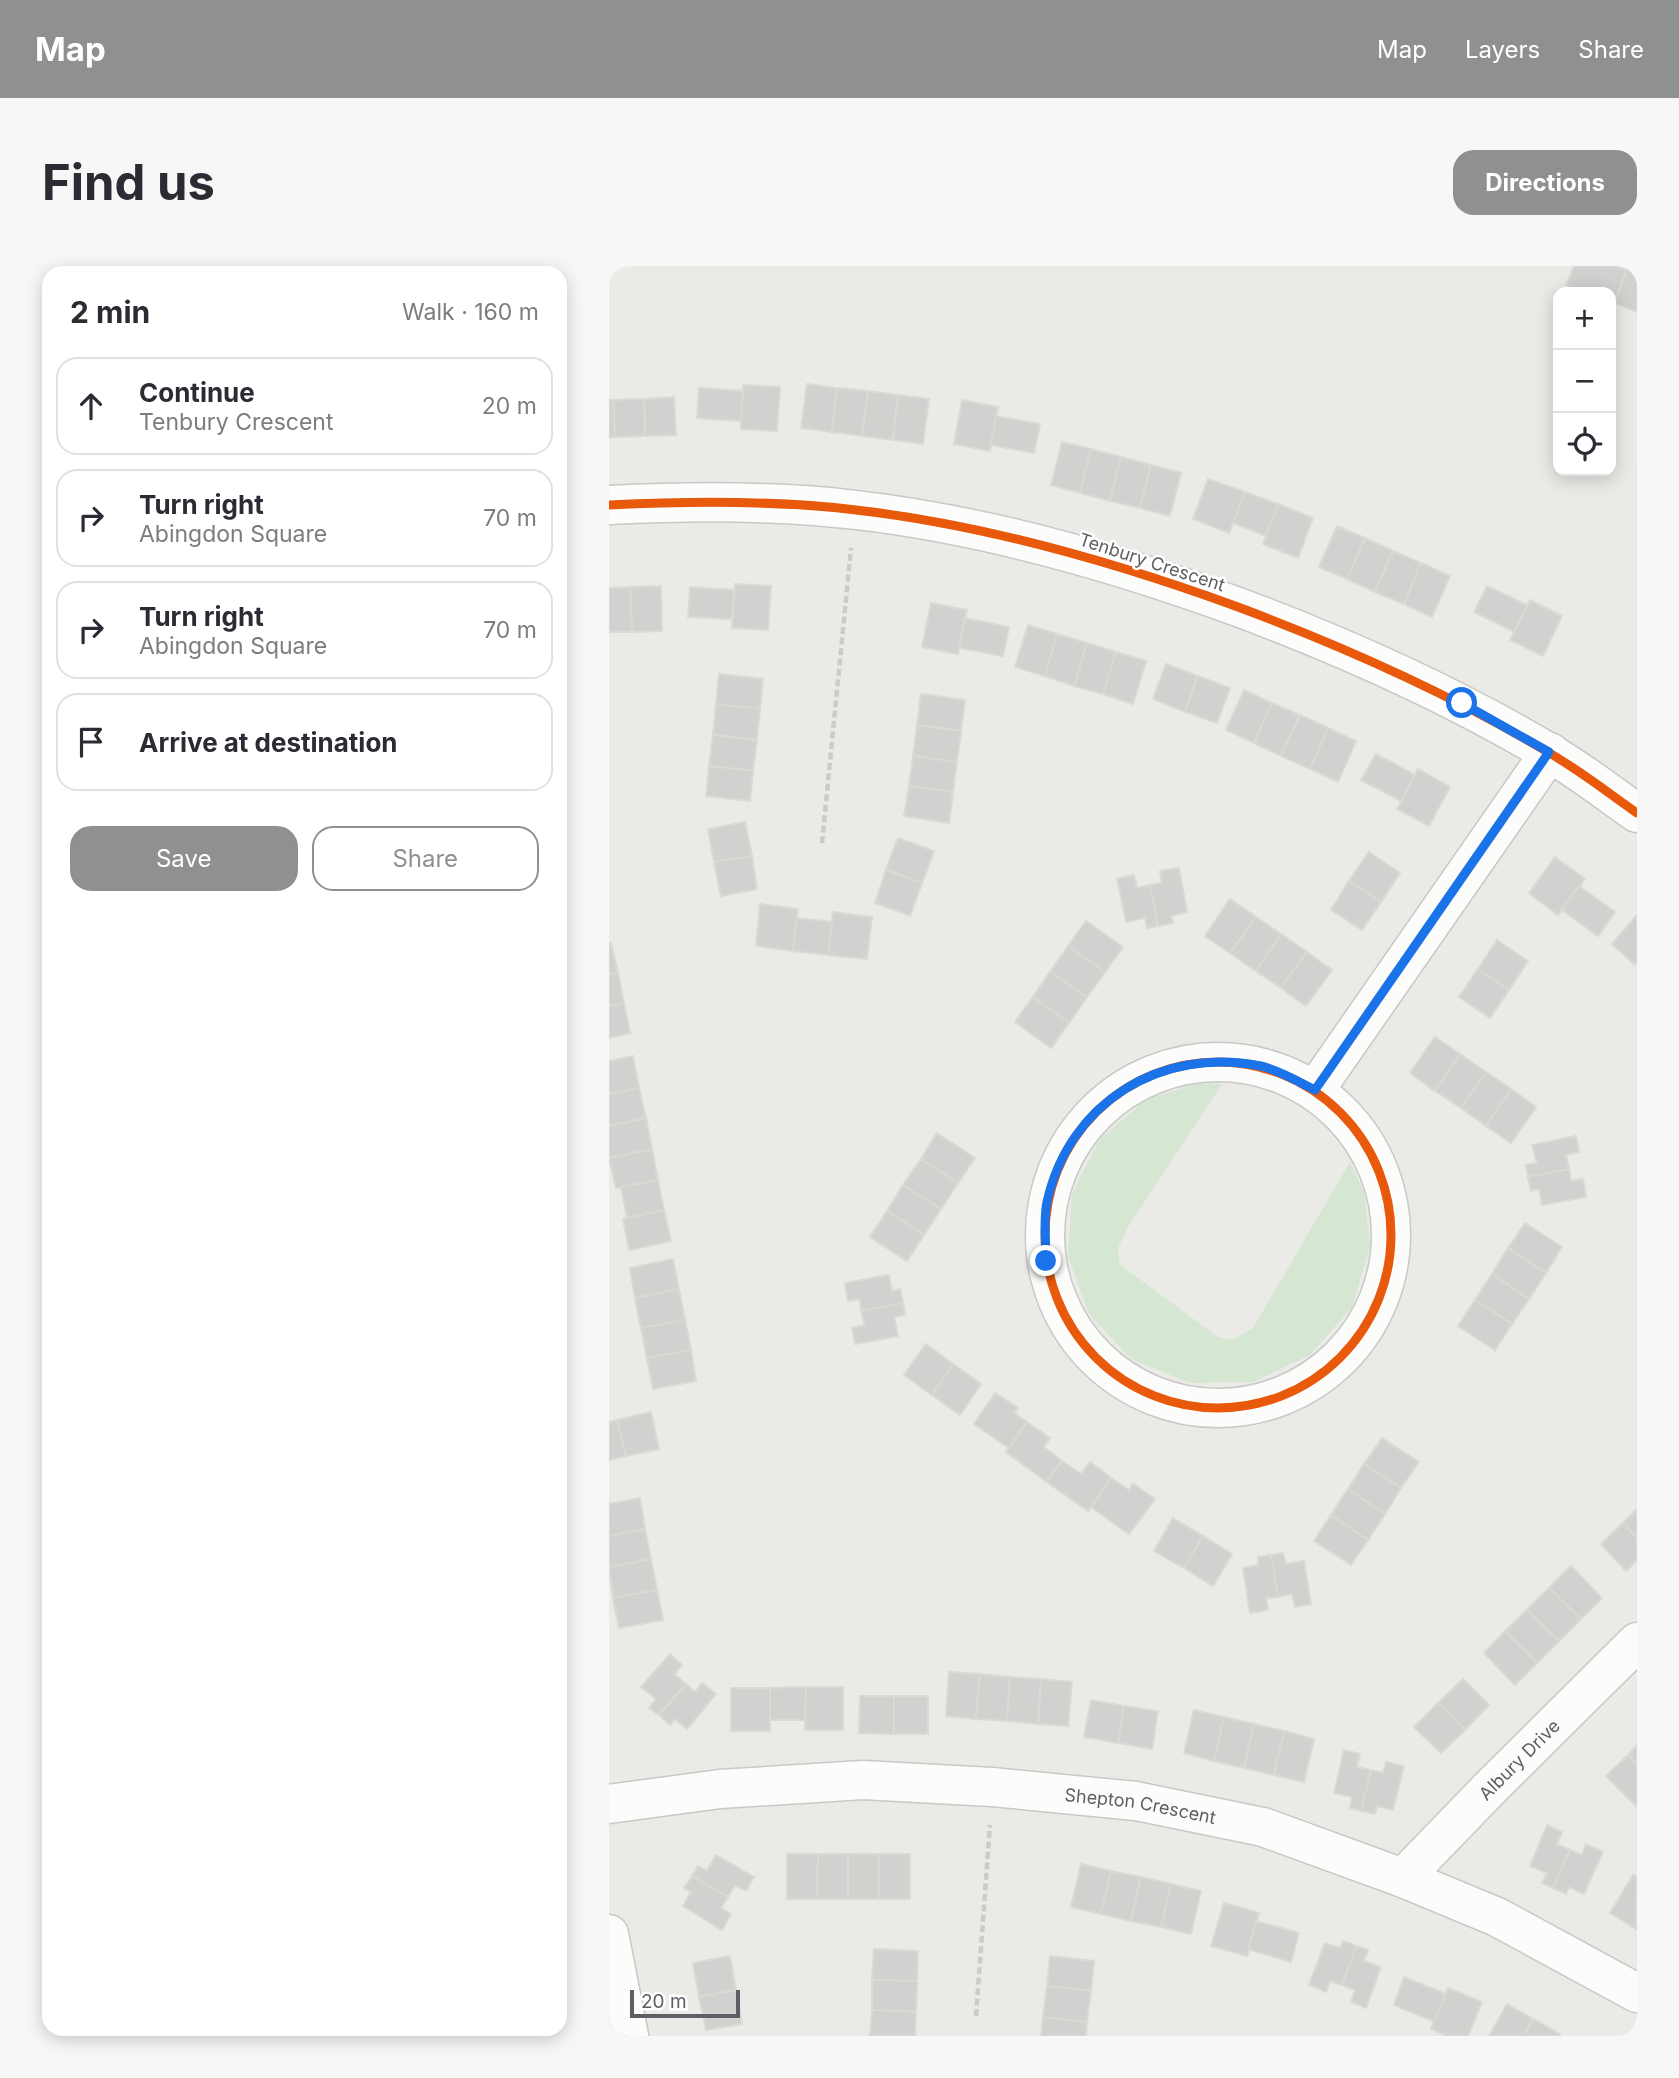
<!DOCTYPE html>
<meta charset="utf-8">
<style>
body{margin:0;font-family:Inter,sans-serif;background:#f7f7f7;color:#2b2b33}
.controls{position:absolute;right:21px;top:21px;display:grid;overflow:hidden;border-radius:14px;box-shadow:0 4px 18px #0003}
.controls button{width:63px;height:63px;display:grid;place-items:center;padding:0;border:0;border-bottom:2px solid #e1e1e2;background:#fff;color:#2b2b33;font:35px sans-serif}
.scale{position:absolute;left:21px;bottom:18px;width:110px;box-sizing:border-box;padding-left:7px;border:4px solid #5c5f63;border-top:0;font-size:19px;line-height:24px;white-space:nowrap;color:#5c5f63;-webkit-text-stroke:5px #fff;paint-order:stroke}
.stop{position:absolute;width:21px;height:21px;margin:-16px;border:5px solid #1a73e8;border-radius:50%;background:#fff}
.stop.end{background:#1a73e8;border-color:#fff;box-shadow:0 2px 7px #0008}
.list{margin:0;padding:0;list-style:none}
h2{display:flex;justify-content:space-between;align-items:center;height:91px;margin:0;padding:0 28px;font-size:30px}
h2 small{font-size:23px;font-weight:400;color:#7c7c81}
.list li{display:grid;grid-template-columns:46px 1fr auto;gap:21px;align-items:center;box-sizing:border-box;height:98px;margin:0 14px 14px;padding:0 14px;border:2px solid #e1e1e2;border-radius:21px}
.list b{display:block;font-size:26px;white-space:nowrap}
.list p{margin:0;font-size:23px;white-space:nowrap;color:#7c7c81}
.list em{font-size:23px;font-style:normal;color:#7c7c81}
.actions{display:flex;gap:14px;padding:21px 28px}
.actions a{flex:1;padding:16px 0;border:2px solid #8e9091;border-radius:21px;text-align:center;font-size:24px;color:#8e9091}
.actions .main{background:#8e9091;color:#fff}
.icon{flex:none;width:38px;height:38px;fill:none;stroke:currentColor;stroke-width:2;stroke-linecap:round;stroke-linejoin:round}
.map{position:relative;flex:none;width:1028px;height:1770px;overflow:hidden;border-radius:21px}
header{display:flex;align-items:center;gap:42px;box-sizing:border-box;height:98px;padding:0 35px;background:#8e9091;color:#fff}
header strong{font-size:33px}
nav{display:flex;gap:38px;margin-inline-start:auto;font-size:24px}
.intro{display:flex;align-items:center;justify-content:space-between;box-sizing:border-box;height:168px;padding:0 42px}
h1{margin:0;font-size:49px}
.button{padding:18px 32px;border-radius:21px;background:#8e9091;color:#fff;font-size:24px;font-weight:700}
main{display:flex;gap:42px;padding:0 42px}
aside{flex:1;background:#fff;border-radius:21px;box-shadow:0 4px 18px #0003}
.map>svg:first-child{display:block}
</style>
<header>
<strong>Map</strong>
<nav><a>Map</a><a>Layers</a><a>Share</a></nav>
</header>
<div class="intro"><h1>Find us</h1><a class="button">Directions</a></div>
<main>
<aside>
<h2>2 min<small>Walk · 160 m</small></h2>
<ul class="list">
<li><svg class="icon" aria-label="ahead" viewBox="0 0 24 24"><path d="M12 20V5M6 11l6-6 6 6"/></svg><div><b>Continue</b><p>Tenbury Crescent</p></div><em>20 m</em></li>
<li><svg class="icon" aria-label="right" viewBox="0 0 24 24"><path d="M7 20v-9h11M14 6l5 5-5 5"/></svg><div><b>Turn right</b><p>Abingdon Square</p></div><em>70 m</em></li>
<li><svg class="icon" aria-label="right" viewBox="0 0 24 24"><path d="M7 20v-9h11M14 6l5 5-5 5"/></svg><div><b>Turn right</b><p>Abingdon Square</p></div><em>70 m</em></li>
<li><svg class="icon" aria-label="arrive" viewBox="0 0 24 24"><path d="M6 21V4h12l-3 4 3 4H6"/></svg><div><b>Arrive at destination</b></div></li>
</ul>
<div class="actions"><a class="main">Save</a><a>Share</a></div>
</aside>
<div class="map">
<svg width="1028" height="1770" viewBox="0 0 1028 1770">
<rect width="100%" height="100%" fill="#ebeae6"/>
<polygon fill="#d5e6d2" points="590,817 613,818 519,961 509,982 510,998 609,1071 624,1074 644,1062 741,896 755,926 761,980 743,1041 701,1089 644,1116 581,1117 522,1093 480,1048 459,990 463,928 491,873 538,833"/>
<g fill="#d2d1cf" stroke="#dad9d5" stroke-width="2">
<polygon points="965,0 1006,0 1018,4 1006,37 1002,36 1002,26 976,26 957,19"/>
<polygon points="1019,0 1028,3 1028,46 1006,37"/>
<polygon points="198,118 228,122 223,166 192,162"/>
<polygon points="134,119 171,121 168,165 132,163"/>
<polygon points="90,122 134,125 132,155 88,152"/>
<polygon points="228,122 259,125 253,170 223,166"/>
<polygon points="259,125 289,129 284,174 253,170"/>
<polygon points="289,129 320,133 314,178 284,174"/>
<polygon points="65,131 67,169 36,170 35,133"/>
<polygon points="35,133 36,170 6,171 4,134"/>
<polygon points="0,134 4,134 6,171 0,171"/>
<polygon points="353,134 389,141 381,185 345,178"/>
<polygon points="387,150 431,158 425,187 382,179"/>
<polygon points="453,176 482,183 471,227 442,219"/>
<polygon points="482,183 512,191 501,235 471,227"/>
<polygon points="512,191 542,199 531,242 501,235"/>
<polygon points="542,199 572,207 561,250 531,242"/>
<polygon points="599,213 636,226 620,267 584,253"/>
<polygon points="636,226 669,238 657,270 624,257"/>
<polygon points="669,238 704,252 689,292 654,278"/>
<polygon points="728,260 756,272 738,313 710,301"/>
<polygon points="756,272 784,285 766,326 738,313"/>
<polygon points="784,285 812,297 795,338 766,326"/>
<polygon points="812,297 841,310 823,351 795,338"/>
<polygon points="126,318 162,320 159,364 123,362"/>
<polygon points="52,320 53,365 23,366 21,321"/>
<polygon points="878,320 918,339 905,366 865,346"/>
<polygon points="21,321 23,366 0,366 0,322"/>
<polygon points="81,321 125,324 123,353 79,351"/>
<polygon points="921,334 953,350 934,390 901,374"/>
<polygon points="322,337 358,344 349,388 313,381"/>
<polygon points="356,352 400,361 394,390 350,382"/>
<polygon points="419,359 448,368 436,410 406,401"/>
<polygon points="448,368 478,377 465,420 436,410"/>
<polygon points="478,377 507,386 494,428 465,420"/>
<polygon points="507,386 537,395 524,438 494,428"/>
<polygon points="557,398 589,410 576,446 544,433"/>
<polygon points="110,408 154,413 151,443 107,438"/>
<polygon points="589,410 621,422 608,457 576,446"/>
<polygon points="635,424 663,437 645,477 617,464"/>
<polygon points="312,428 356,434 352,465 308,459"/>
<polygon points="663,437 691,449 672,490 645,477"/>
<polygon points="107,438 151,443 148,474 104,469"/>
<polygon points="691,449 719,462 701,503 672,490"/>
<polygon points="308,459 352,465 348,496 304,490"/>
<polygon points="719,462 747,475 729,516 701,503"/>
<polygon points="104,469 148,474 144,505 100,500"/>
<polygon points="767,488 806,509 792,535 752,514"/>
<polygon points="304,490 348,496 344,526 300,520"/>
<polygon points="100,500 144,505 141,535 97,530"/>
<polygon points="809,503 841,521 820,560 788,543"/>
<polygon points="300,520 344,526 340,557 295,550"/>
<polygon points="136,556 143,590 105,596 99,563"/>
<polygon points="289,572 325,585 313,617 277,604"/>
<polygon points="760,586 791,607 772,636 740,615"/>
<polygon points="143,590 148,623 112,630 105,596"/>
<polygon points="946,591 976,613 949,649 920,627"/>
<polygon points="570,602 578,646 562,650 564,657 549,660 541,619 553,617 551,605"/>
<polygon points="277,604 313,617 301,650 266,637"/>
<polygon points="525,609 528,622 541,619 549,660 538,662 536,652 517,656 508,613"/>
<polygon points="740,615 772,636 753,664 722,644"/>
<polygon points="970,620 1006,646 989,670 953,644"/>
<polygon points="621,633 647,651 621,687 596,670"/>
<polygon points="151,638 189,643 184,685 147,680"/>
<polygon points="224,646 263,651 258,693 219,689"/>
<polygon points="1028,649 1028,696 1026,699 1003,678"/>
<polygon points="647,651 672,668 647,705 621,687"/>
<polygon points="188,652 223,656 219,689 184,685"/>
<polygon points="477,655 514,681 496,706 459,680"/>
<polygon points="672,668 698,686 672,722 647,705"/>
<polygon points="888,674 919,695 900,724 869,703"/>
<polygon points="0,677 2,677 9,707 0,709"/>
<polygon points="459,680 496,706 478,731 441,706"/>
<polygon points="698,686 723,704 697,740 672,722"/>
<polygon points="869,703 900,724 881,752 850,731"/>
<polygon points="441,706 478,731 460,757 424,731"/>
<polygon points="9,707 15,737 0,740 0,709"/>
<polygon points="424,731 460,757 442,782 406,756"/>
<polygon points="15,737 21,767 0,772 0,740"/>
<polygon points="826,771 851,788 826,825 801,807"/>
<polygon points="851,788 877,806 852,842 826,825"/>
<polygon points="24,790 30,822 0,828 0,795"/>
<polygon points="877,806 902,823 877,860 852,842"/>
<polygon points="30,822 37,852 0,860 0,828"/>
<polygon points="902,823 927,841 902,877 877,860"/>
<polygon points="37,852 43,883 0,892 0,860"/>
<polygon points="328,867 366,892 349,917 312,893"/>
<polygon points="967,870 970,886 957,889 960,903 919,911 917,899 928,897 923,879"/>
<polygon points="43,883 49,914 7,922 0,892"/>
<polygon points="312,893 349,917 332,943 294,919"/>
<polygon points="960,903 962,915 974,913 977,931 933,939 930,923 922,925 919,911"/>
<polygon points="49,914 55,944 18,952 12,921"/>
<polygon points="294,919 332,943 315,969 278,945"/>
<polygon points="55,944 62,975 20,984 14,953"/>
<polygon points="278,945 315,969 298,995 261,971"/>
<polygon points="916,957 953,981 937,1007 899,982"/>
<polygon points="899,982 937,1007 920,1033 883,1008"/>
<polygon points="64,993 70,1023 26,1032 21,1002"/>
<polygon points="883,1008 920,1033 903,1058 866,1034"/>
<polygon points="280,1009 283,1025 291,1023 294,1037 252,1045 251,1033 239,1035 236,1017"/>
<polygon points="70,1023 76,1054 32,1062 26,1032"/>
<polygon points="866,1034 903,1058 886,1084 849,1060"/>
<polygon points="294,1037 296,1049 285,1051 289,1070 246,1078 243,1062 256,1059 252,1045"/>
<polygon points="76,1054 82,1084 38,1092 32,1062"/>
<polygon points="317,1078 344,1098 323,1129 295,1109"/>
<polygon points="82,1084 87,1115 44,1123 38,1092"/>
<polygon points="344,1098 372,1118 351,1149 323,1129"/>
<polygon points="386,1127 409,1142 405,1147 418,1156 400,1182 365,1158"/>
<polygon points="42,1146 50,1183 17,1190 8,1154"/>
<polygon points="8,1154 17,1190 0,1194 0,1156"/>
<polygon points="418,1156 441,1172 435,1181 453,1195 438,1216 397,1186"/>
<polygon points="773,1172 810,1196 792,1222 755,1198"/>
<polygon points="453,1195 472,1208 481,1196 502,1212 479,1245 438,1216"/>
<polygon points="755,1198 792,1222 776,1248 739,1223"/>
<polygon points="502,1212 520,1224 524,1218 546,1233 520,1268 482,1241"/>
<polygon points="739,1223 776,1248 759,1274 722,1249"/>
<polygon points="31,1232 36,1263 0,1270 0,1238"/>
<polygon points="1028,1243 1028,1272 1014,1257"/>
<polygon points="722,1249 759,1274 742,1299 705,1275"/>
<polygon points="564,1252 594,1270 575,1302 545,1285"/>
<polygon points="1014,1257 1028,1272 1028,1294 1017,1305 992,1278"/>
<polygon points="36,1263 42,1293 0,1301 0,1270"/>
<polygon points="594,1270 623,1288 604,1320 575,1302"/>
<polygon points="674,1287 677,1298 695,1295 702,1338 686,1341 683,1328 669,1331 662,1289"/>
<polygon points="662,1289 669,1331 657,1332 659,1344 641,1347 634,1302 649,1299 649,1291"/>
<polygon points="42,1293 48,1324 4,1332 0,1301"/>
<polygon points="962,1300 993,1332 972,1353 940,1322"/>
<polygon points="940,1322 972,1353 950,1375 918,1344"/>
<polygon points="48,1324 54,1354 10,1362 4,1332"/>
<polygon points="918,1344 950,1375 928,1397 896,1365"/>
<polygon points="896,1365 928,1397 906,1419 875,1387"/>
<polygon points="61,1388 73,1399 65,1408 77,1418 50,1449 40,1442 47,1433 32,1421"/>
<polygon points="340,1406 371,1408 367,1453 337,1450"/>
<polygon points="371,1408 401,1411 398,1455 367,1453"/>
<polygon points="401,1411 432,1413 429,1458 398,1455"/>
<polygon points="432,1413 463,1416 459,1460 429,1458"/>
<polygon points="854,1413 880,1439 856,1464 829,1437"/>
<polygon points="93,1417 107,1428 78,1463 66,1453 61,1459 50,1449 77,1418 86,1426"/>
<polygon points="197,1421 234,1421 234,1464 196,1464"/>
<polygon points="197,1421 196,1454 161,1454 161,1422"/>
<rect x="122" y="1422" width="39" height="43"/>
<polygon points="251,1430 285,1430 285,1468 250,1467"/>
<rect x="285" y="1430" width="34" height="38"/>
<polygon points="482,1434 515,1440 509,1477 475,1471"/>
<polygon points="829,1437 856,1464 832,1487 805,1461"/>
<polygon points="515,1440 549,1445 543,1483 509,1477"/>
<polygon points="585,1444 615,1451 605,1495 575,1487"/>
<polygon points="615,1451 645,1458 635,1502 605,1495"/>
<polygon points="645,1458 675,1465 665,1509 635,1502"/>
<polygon points="675,1465 705,1473 695,1516 665,1509"/>
<polygon points="1028,1479 1028,1498 1019,1489"/>
<polygon points="735,1484 751,1488 748,1501 762,1504 752,1545 741,1542 743,1531 725,1527"/>
<polygon points="1019,1489 1028,1498 1028,1541 997,1510"/>
<polygon points="777,1496 795,1500 784,1544 768,1540 766,1548 752,1545 762,1504 774,1507"/>
<polygon points="938,1559 953,1566 948,1578 961,1584 944,1622 933,1617 938,1607 921,1600"/>
<polygon points="977,1578 994,1586 975,1628 960,1621 957,1628 944,1622 961,1584 973,1589"/>
<polygon points="178,1588 209,1588 208,1633 178,1633"/>
<polygon points="209,1588 239,1588 239,1633 208,1633"/>
<rect x="239" y="1588" width="31" height="45"/>
<rect x="270" y="1588" width="31" height="45"/>
<polygon points="107,1589 145,1611 137,1625 126,1619 119,1631 83,1610 89,1600 98,1605"/>
<polygon points="472,1598 502,1605 492,1648 462,1641"/>
<polygon points="502,1605 532,1611 522,1655 492,1648"/>
<polygon points="1024,1609 1028,1611 1027,1663 1001,1647"/>
<polygon points="83,1610 119,1631 112,1642 122,1648 113,1664 74,1640 82,1626 75,1622"/>
<polygon points="532,1611 562,1618 552,1661 522,1655"/>
<polygon points="562,1618 592,1625 582,1668 552,1661"/>
<polygon points="615,1637 650,1647 638,1690 602,1680"/>
<polygon points="647,1655 690,1667 682,1696 639,1683"/>
<polygon points="734,1675 748,1680 733,1719 721,1715 717,1726 700,1719 716,1677 731,1682"/>
<polygon points="748,1680 759,1684 755,1695 772,1701 757,1742 742,1736 746,1724 733,1719"/>
<polygon points="265,1683 309,1685 308,1715 263,1714"/>
<polygon points="121,1690 127,1724 90,1731 84,1697"/>
<polygon points="441,1690 485,1695 482,1725 438,1720"/>
<polygon points="795,1711 837,1728 826,1756 785,1739"/>
<polygon points="263,1714 308,1715 307,1746 263,1744"/>
<polygon points="438,1720 482,1725 478,1756 434,1751"/>
<polygon points="839,1722 873,1736 859,1770 838,1770 822,1763"/>
<polygon points="127,1724 133,1758 97,1764 90,1731"/>
<polygon points="898,1738 924,1753 915,1770 880,1770"/>
<polygon points="263,1744 307,1746 306,1770 261,1770"/>
<polygon points="434,1751 478,1756 477,1770 432,1770"/>
<polygon points="924,1753 951,1768 950,1770 915,1770"/>
</g>
<g fill="none" stroke-linecap="round" stroke-linejoin="round">
<g stroke="#c8c8c8" stroke-width="41">
<g id="street">
<path d="M0,239c82,-4 165,-5 247,5 131,15 259,52 382,97 107,40 210,86 308,144 32,18 61,41 91,62"/>
<circle cx="609" cy="969" r="173"/>
<polyline points="706,824 941,486"/>
<path id="s1" d="M0,1538l111,-15 143,-9 129,7 144,14 127,26 140,51 94,39 140,76"/>
<path id="s2" d="M794,1612l87,-90 147,-146"/>
<polyline points="0,1668 20,1770"/>
</g>
</g>
<g stroke="#c8ccca" stroke-width="4.5" stroke-dasharray="7 3.5" stroke-linecap="butt">
<polyline points="213,577 242,282"/>
<polyline points="367,1750 381,1559"/>
</g>
<use href="#street" stroke="#fcfcfb" stroke-width="38"/>
<g stroke="#fff" stroke-width="13">
<g id="cycleway">
<path d="M0,239c82,-4 165,-5 247,5 131,15 259,52 382,97 107,40 210,86 308,144 32,18 61,41 91,62"/>
<circle cx="609" cy="969" r="173"/>
</g>
</g>
<use href="#cycleway" stroke="#e8590c" stroke-width="9"/>
</g>
<g fill="none" stroke-linecap="round" stroke-linejoin="round">
<path stroke="#1a73e8" stroke-width="9" d="M437,995c0,-18 -3,-41 1,-59 22,-100 115,-156 214,-136 18,4 38,16 54,24l234,-338 -87,-49"/>
</g>
<g text-anchor="middle" dominant-baseline="central" stroke-width="5" stroke-linejoin="round" paint-order="stroke">
<g font-size="18" fill="#5c5f63" stroke="#fff">
<text transform="translate(543 296) rotate(18)">Tenbury Crescent</text>
<text stroke="none"><textPath href="#s2" startOffset="166">Albury Drive</textPath></text>
<text stroke="none"><textPath href="#s1" startOffset="534">Shepton Crescent</textPath></text>
</g>
</g>
</svg>
<div class="controls">
<button>+</button>
<button>−</button>
<button><svg class="icon" aria-label="locate" viewBox="0 0 24 24"><circle cx="12" cy="12" r="6"/><path d="M12 2v4M12 18v4M2 12h4M18 12h4"/></svg></button>
</div>
<div class="scale">20 m</div>
<div class="stop" style="left:853px;top:437px"></div>
<div class="stop end" style="left:437px;top:995px"></div>
</div>
</main>
